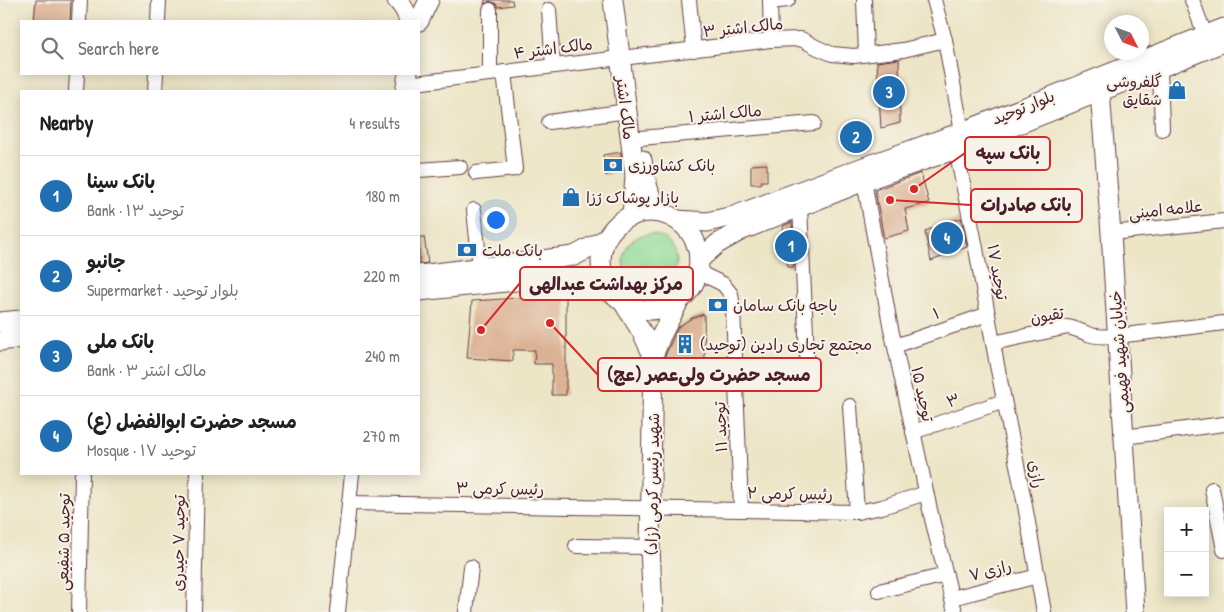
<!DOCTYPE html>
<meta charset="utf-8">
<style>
body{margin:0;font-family:"Patrick Hand","Playpen Sans Arabic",sans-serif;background:#f6f6f6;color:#202124}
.controls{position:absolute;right:15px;bottom:15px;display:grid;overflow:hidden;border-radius:0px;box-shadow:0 2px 12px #0003}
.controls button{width:45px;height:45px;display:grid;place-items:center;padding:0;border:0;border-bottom:1px solid #e0e0e0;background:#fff;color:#202124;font:25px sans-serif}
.compass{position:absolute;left:1104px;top:15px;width:45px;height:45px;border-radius:50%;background:#fff;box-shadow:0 2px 12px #0003;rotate:132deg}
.you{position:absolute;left:495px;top:219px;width:18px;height:18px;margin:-12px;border:4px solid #fff;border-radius:50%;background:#1a73e8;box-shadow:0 0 0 8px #1a73e833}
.badge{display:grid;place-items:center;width:32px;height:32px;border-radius:50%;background:#1f6fb2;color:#fff;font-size:16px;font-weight:700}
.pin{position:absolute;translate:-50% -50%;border:2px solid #fff;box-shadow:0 1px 5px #0006}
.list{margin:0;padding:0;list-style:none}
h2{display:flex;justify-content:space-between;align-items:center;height:65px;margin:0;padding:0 20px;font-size:21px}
h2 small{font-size:16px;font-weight:400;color:#757577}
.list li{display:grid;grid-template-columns:32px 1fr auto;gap:15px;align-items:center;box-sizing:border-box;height:80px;padding:0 20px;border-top:1px solid #e0e0e0}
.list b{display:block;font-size:19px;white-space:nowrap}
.list p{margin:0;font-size:16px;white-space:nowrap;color:#757577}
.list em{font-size:16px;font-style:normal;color:#757577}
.icon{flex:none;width:28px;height:28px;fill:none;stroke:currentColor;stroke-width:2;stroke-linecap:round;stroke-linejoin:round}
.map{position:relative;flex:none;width:1224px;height:612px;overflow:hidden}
.search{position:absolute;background:#fff;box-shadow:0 2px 12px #0003;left:20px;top:20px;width:400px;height:55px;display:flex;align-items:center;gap:12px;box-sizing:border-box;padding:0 18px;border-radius:0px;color:#757577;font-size:19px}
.panel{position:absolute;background:#fff;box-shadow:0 2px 12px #0003;left:20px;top:90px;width:400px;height:385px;border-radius:0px}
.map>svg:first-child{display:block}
</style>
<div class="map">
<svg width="1224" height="612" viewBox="0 0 1224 612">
<rect width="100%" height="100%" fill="#f7f3e8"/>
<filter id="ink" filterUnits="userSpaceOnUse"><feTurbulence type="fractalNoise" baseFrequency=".02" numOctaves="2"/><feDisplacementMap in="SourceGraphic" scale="10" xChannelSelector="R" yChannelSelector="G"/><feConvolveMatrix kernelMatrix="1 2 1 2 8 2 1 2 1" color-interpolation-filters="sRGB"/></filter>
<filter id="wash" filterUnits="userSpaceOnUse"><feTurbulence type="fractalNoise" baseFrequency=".0096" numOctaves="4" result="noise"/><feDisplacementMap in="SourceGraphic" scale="20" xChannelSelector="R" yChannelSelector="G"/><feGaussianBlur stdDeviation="1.12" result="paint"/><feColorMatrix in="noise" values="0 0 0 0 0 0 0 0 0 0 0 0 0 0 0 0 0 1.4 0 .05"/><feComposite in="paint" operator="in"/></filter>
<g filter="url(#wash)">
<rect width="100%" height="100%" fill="#ece5c6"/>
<circle fill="#90da96" stroke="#6d7c60" cx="650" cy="261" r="27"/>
<g id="blocks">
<g fill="#dcb294">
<polygon points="36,0 71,0 70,21 34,21"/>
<polygon points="485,0 512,0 513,5 498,7 495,3 490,1 484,4"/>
<polygon points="899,59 900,123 881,128 877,62"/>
<polygon points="621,152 622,167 616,171 606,176 603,155"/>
<polygon points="767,164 767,181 761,181 761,184 751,184 751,165"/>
<polygon points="921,173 929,203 905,209 909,231 884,238 875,190"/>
<polygon points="961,218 967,247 931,261 925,231"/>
<polygon points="792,222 794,267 788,267 783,226"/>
<polygon points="419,237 424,237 428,263 419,264"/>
<polygon points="566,295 566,395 552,395 552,364 534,364 535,350 513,350 513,361 467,358 472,301"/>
<polygon points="704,314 705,369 664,370 664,358 678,327 692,318"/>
</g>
</g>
</g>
<g filter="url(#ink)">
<use href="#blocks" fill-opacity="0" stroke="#623d42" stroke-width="1"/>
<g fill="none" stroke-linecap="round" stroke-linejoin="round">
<g stroke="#623d42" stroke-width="16">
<g id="street">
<polyline points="689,0 694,50"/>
<polyline points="770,0 771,40"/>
<polyline points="864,0 866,54"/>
<polyline points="934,0 945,40 962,132"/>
<polyline points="1192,0 1205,35"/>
<polyline points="770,2 788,0"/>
<polyline points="549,10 553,66"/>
<polyline points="79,21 80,0"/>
<polyline points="158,21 159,0"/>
<polyline points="630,57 771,40 801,39 818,48 832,54 854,56 903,50 945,40"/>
<polyline points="1160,68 1162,129"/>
<polyline points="490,74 490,10"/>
<polyline points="407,84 620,58"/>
<polyline points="76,91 77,74"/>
<polyline points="155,91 156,74"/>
<polyline points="549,122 627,111"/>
<polyline points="640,138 814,123"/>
<polyline points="956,149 975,243 997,365 1024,500 1044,612"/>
<polyline points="419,170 460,167"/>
<polyline points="476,173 515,169 504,72"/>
<polyline points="864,181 890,324 932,519 955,612"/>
<polyline points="800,207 808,376"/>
<polyline points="474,210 480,268"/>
<polyline points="1111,233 1224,221"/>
<polyline points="698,272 723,284 731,294 733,308 741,509"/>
<path d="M993,343l75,-16c8,2 13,4 20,7 9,4 20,2 29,2l107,-13"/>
<polyline points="895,346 988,314"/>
<polyline points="850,406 857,512"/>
<polyline points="913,432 1004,401"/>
<polyline points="1124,437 1224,424"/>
<polyline points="1212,489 1224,550"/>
<polyline points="349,503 857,512 882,507 926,493"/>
<polyline points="576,546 650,547"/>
<polyline points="879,591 946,575"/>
<polyline points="952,598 1038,576"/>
<polyline points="79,612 82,474"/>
<polyline points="194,612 197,474"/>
<polyline points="338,612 352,474"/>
<polyline points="466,612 471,567"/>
</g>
</g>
<g stroke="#623d42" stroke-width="21">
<g id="secondary">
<path d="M397,0c6,6 10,13 12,21"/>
<polyline points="613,0 635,176 632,216"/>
<polyline points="419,21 429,0"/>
<polyline points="405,91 408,74"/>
<polyline points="1100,92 1111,233 1135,612"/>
<polyline points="642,160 644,174 655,212"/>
<circle cx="650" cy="261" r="49"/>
<polyline points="677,220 707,222 734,216 861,168 962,132 1224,28"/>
<polyline points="699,260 717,244 740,231 864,181 956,149 1224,42"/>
<polyline points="419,275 574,256 606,239"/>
<polyline points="419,291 554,277 579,280 614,294"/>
<polyline points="623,302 643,334 653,356"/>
<polyline points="0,322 21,320"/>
<polyline points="0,341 21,338"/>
<polyline points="653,612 650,547 653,356 661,336 679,301"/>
</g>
</g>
<use href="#street" stroke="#fff" stroke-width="14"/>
<use href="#secondary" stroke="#fff" stroke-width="19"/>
</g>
</g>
<defs>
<g id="shop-bare" transform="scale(1.5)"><path d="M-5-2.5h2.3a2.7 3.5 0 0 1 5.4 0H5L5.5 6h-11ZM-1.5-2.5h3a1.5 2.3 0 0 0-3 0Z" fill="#1f6fb2" stroke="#f7f3e8" stroke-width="2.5" paint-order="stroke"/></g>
<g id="bank-bare" transform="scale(1.5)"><path d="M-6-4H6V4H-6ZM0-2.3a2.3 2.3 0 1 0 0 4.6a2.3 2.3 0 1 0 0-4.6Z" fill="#1f6fb2" stroke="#f7f3e8" stroke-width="2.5" paint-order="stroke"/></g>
<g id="building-bare" transform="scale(1.5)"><path d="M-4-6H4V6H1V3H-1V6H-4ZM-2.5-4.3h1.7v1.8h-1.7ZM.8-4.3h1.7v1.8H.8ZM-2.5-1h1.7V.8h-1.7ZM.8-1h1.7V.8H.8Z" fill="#1f6fb2" stroke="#f7f3e8" stroke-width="2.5" paint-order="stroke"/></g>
</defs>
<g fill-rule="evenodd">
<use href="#shop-bare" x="1177" y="90"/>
<use href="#bank-bare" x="613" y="165"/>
<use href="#shop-bare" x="571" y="197"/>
<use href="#bank-bare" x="467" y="250"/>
<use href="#bank-bare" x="718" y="305"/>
<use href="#building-bare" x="685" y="344"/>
</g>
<g text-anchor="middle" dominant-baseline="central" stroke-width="4" stroke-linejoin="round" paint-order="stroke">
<g font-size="16" fill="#4a1f2b" stroke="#f7f3e8">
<text transform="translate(743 27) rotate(-6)">مالک اشتر ۳</text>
<text transform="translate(553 48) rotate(-7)">مالک اشتر ۴</text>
<text transform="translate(1023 107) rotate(-22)">بلوار توحید</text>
<text transform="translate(626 108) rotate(83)">مالک اشتر</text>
<text transform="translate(725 113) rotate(-5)">مالک اشتر ۱</text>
<text transform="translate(1166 209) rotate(-6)">علامه امینی</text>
<text transform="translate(998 272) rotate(80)">توحید ۱۷</text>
<text transform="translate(936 313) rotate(-19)">۱</text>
<text transform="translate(1047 315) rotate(-9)">تقیون</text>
<text transform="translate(1119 352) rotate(-94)">خیابان شهید فهیمی</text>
<text transform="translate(923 394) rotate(78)">توحید ۱۵</text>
<text transform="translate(953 400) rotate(-19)">۳</text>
<text transform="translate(720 427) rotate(-92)">توحید ۱۱</text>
<text transform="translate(1037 474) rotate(79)">رازی</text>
<text transform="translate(652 484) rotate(-89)">شهید رئیس کرمی (زاد)</text>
<text transform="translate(500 488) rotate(1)">رئیس کرمی ۳</text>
<text transform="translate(790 493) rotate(1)">رئیس کرمی ۲</text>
<text transform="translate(63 542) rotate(-89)">توحید ۵ شفیعی</text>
<text transform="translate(178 543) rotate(-89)">توحید ۷ حیدری</text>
<text transform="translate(990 570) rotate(-14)">رازی ۷</text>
</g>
<g font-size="16" fill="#4a1f2b" stroke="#f7f3e8" text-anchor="start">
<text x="1162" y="81" text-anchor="end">گلفروشی<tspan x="1162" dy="18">شقایق</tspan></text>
<text x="628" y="165">بانک کشاورزی</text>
<text x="586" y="197">بازار پوشاک رُزا</text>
<text x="482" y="250">بانک ملت</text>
<text x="733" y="305">باجه بانک سامان</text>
<text x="700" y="344">مجتمع تجاری رادین (توحید)</text>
</g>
</g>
<path fill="none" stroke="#d62828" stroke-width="2" d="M914 189L965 153M890 200L971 205M481 330L520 283M550 323L598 375"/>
<g fill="#d62828" stroke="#f7f3e8" stroke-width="2">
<circle cx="914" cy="189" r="5"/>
<circle cx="890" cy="200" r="5"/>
<circle cx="481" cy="330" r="5"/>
<circle cx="550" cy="323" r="5"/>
</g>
<g fill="#f7f3e8" stroke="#d62828" stroke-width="2">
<rect x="965" y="137" width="85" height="33" rx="5"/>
<rect x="971" y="189" width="111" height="33" rx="5"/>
<rect x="520" y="267" width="173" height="33" rx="5"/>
<rect x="598" y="358" width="223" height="33" rx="5"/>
</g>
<g font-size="18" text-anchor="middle" font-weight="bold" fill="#4a1f2b">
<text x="1008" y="159">بانک سپه</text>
<text x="1026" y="211">بانک صادرات</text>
<text x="606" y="290">مرکز بهداشت عبدالهی</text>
<text x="709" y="381">مسجد حضرت ولی‌عصر (عج)</text>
</g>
</svg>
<div class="controls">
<button>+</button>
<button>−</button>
</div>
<svg class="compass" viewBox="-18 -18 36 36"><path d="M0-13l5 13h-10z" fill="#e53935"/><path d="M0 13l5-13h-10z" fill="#757577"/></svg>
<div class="you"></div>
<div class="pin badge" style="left:791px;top:246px">1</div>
<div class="pin badge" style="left:856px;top:137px">2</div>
<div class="pin badge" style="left:889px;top:92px">3</div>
<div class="pin badge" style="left:947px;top:238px">4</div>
<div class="search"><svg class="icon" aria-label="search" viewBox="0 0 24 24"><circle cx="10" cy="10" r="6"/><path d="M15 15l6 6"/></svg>Search here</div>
<section class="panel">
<h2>Nearby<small>4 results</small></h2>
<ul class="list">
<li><span class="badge">1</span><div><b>بانک سینا</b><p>Bank · توحید ۱۳</p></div><em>180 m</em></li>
<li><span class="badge">2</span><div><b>جانبو</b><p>Supermarket · بلوار توحید</p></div><em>220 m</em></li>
<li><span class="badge">3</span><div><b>بانک ملی</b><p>Bank · مالک اشتر ۳</p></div><em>240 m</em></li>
<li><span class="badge">4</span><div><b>مسجد حضرت ابوالفضل (ع)</b><p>Mosque · توحید ۱۷</p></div><em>270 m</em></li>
</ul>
</section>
</div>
